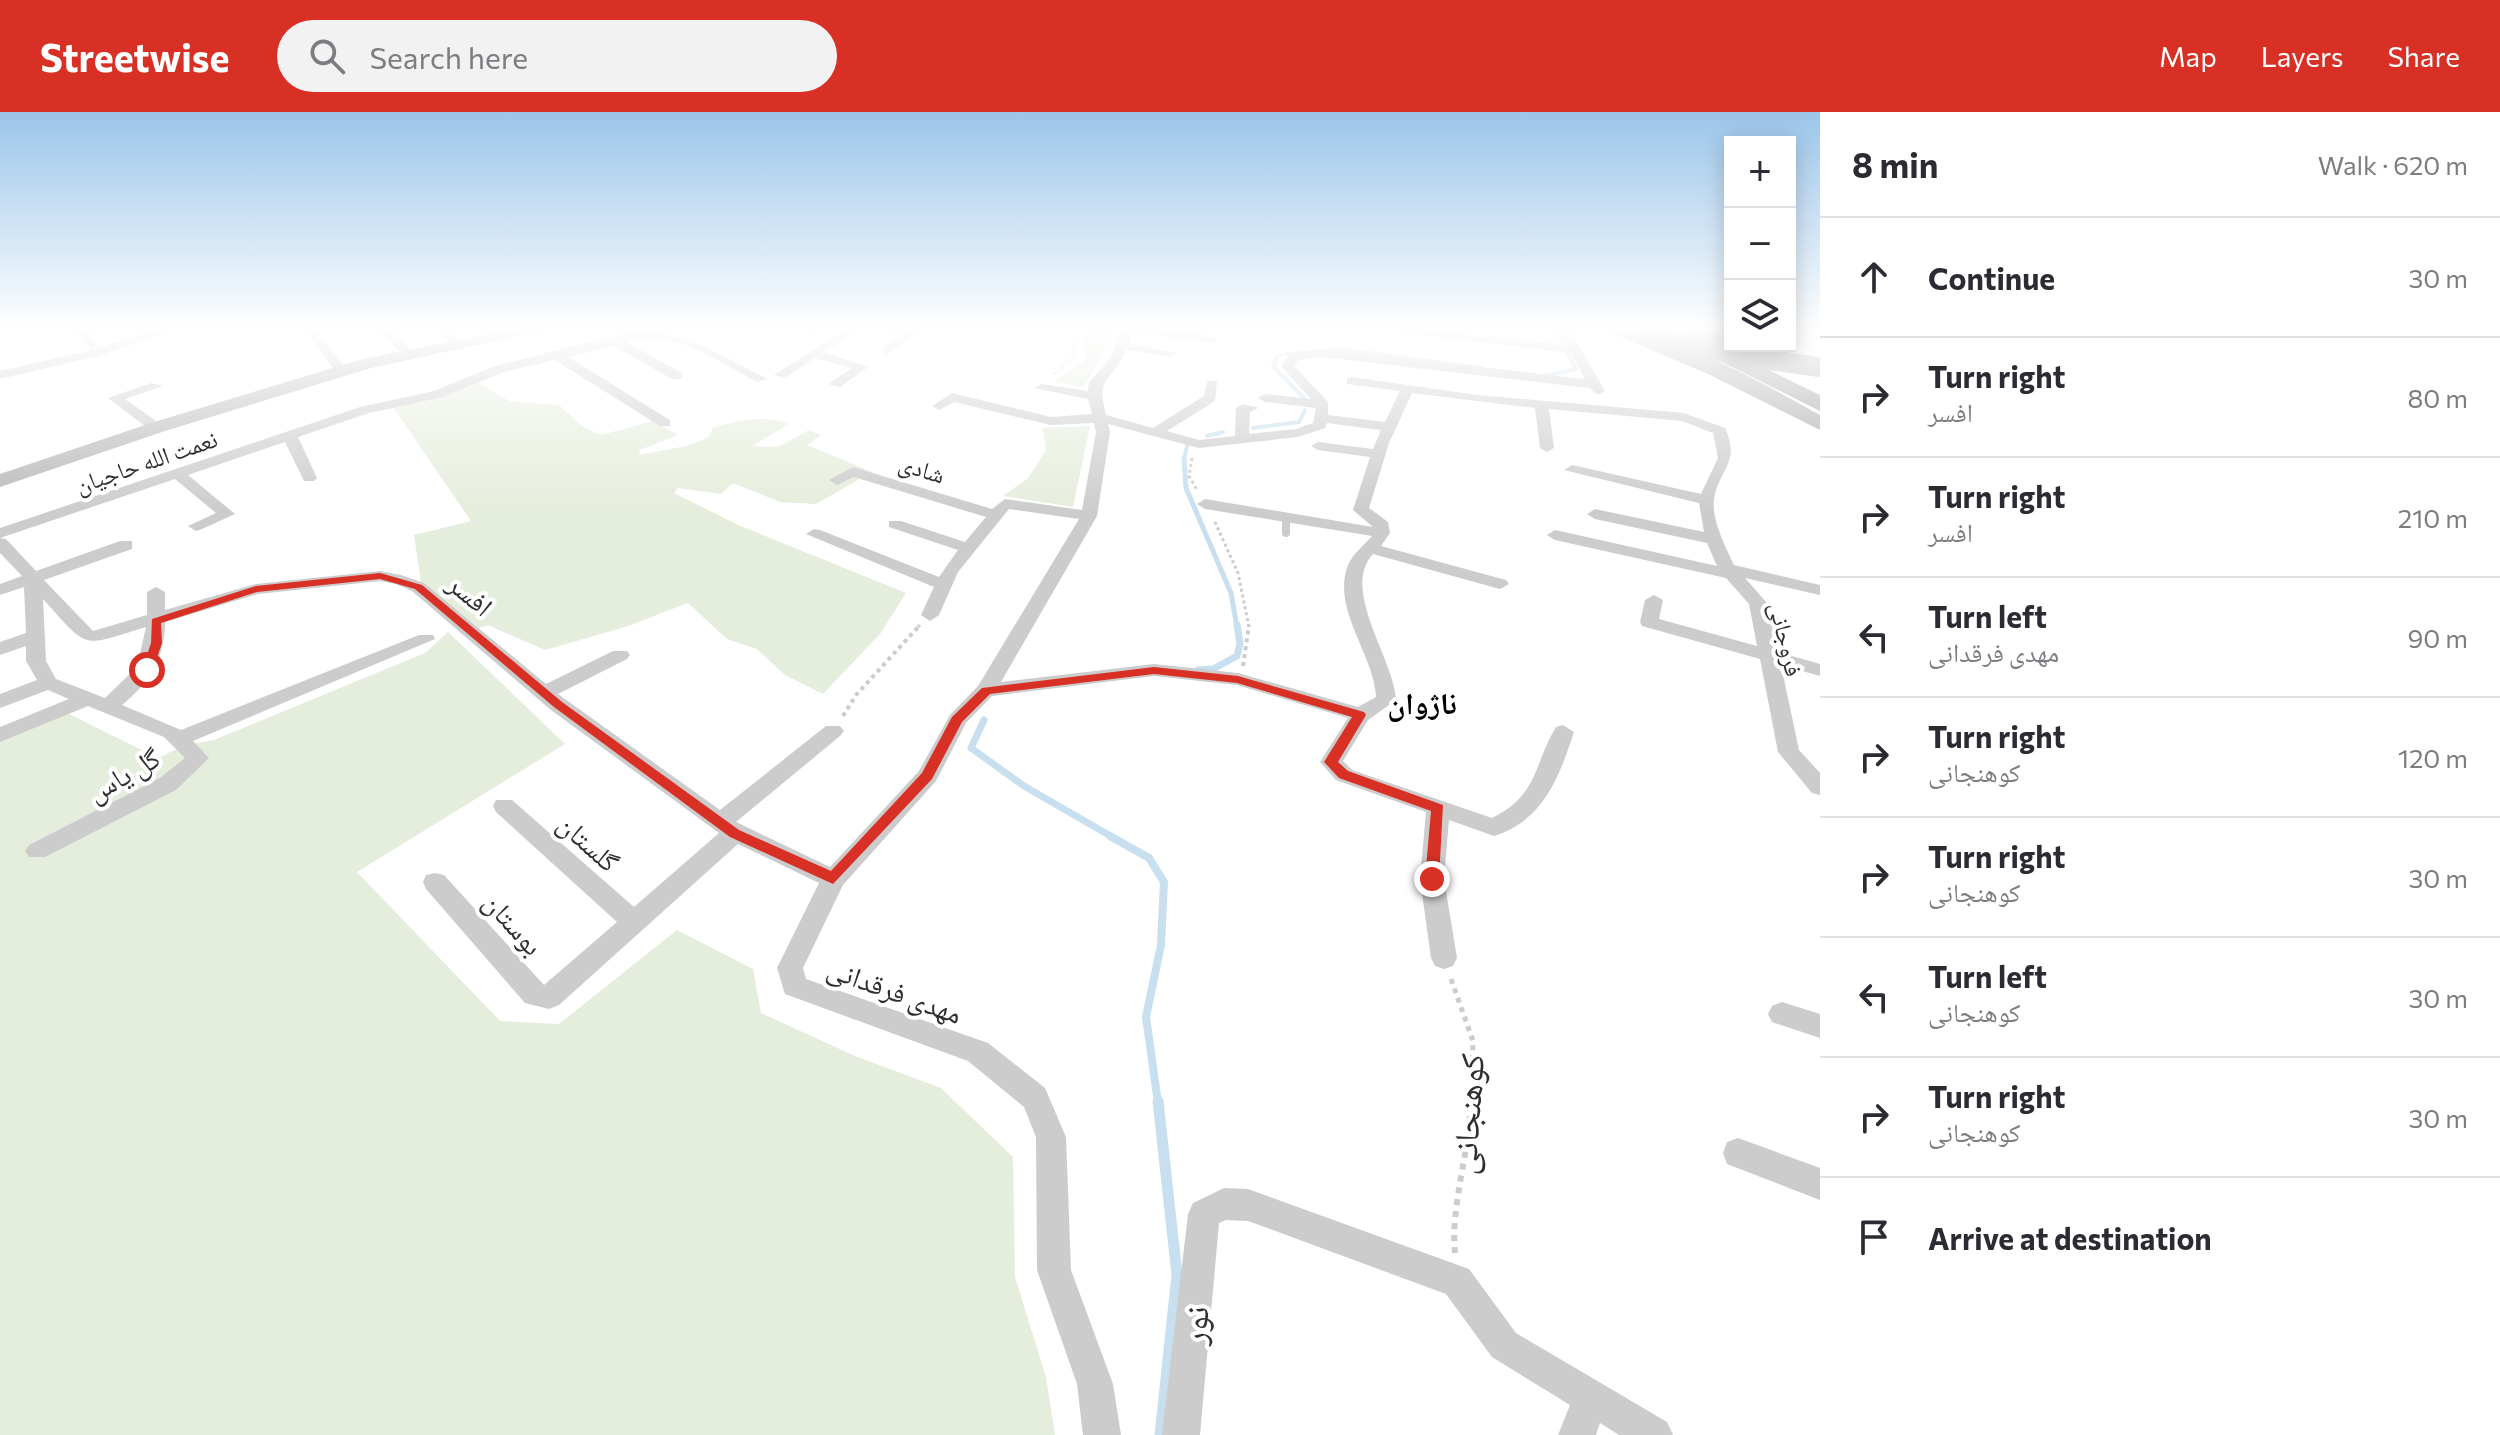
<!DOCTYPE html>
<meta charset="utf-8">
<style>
body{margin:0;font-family:Commissioner,"Noto Naskh Arabic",sans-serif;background:#f2f2f3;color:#2b2b33}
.controls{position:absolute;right:24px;top:24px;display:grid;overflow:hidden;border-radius:0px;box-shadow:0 4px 20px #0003}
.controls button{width:72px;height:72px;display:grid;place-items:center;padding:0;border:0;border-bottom:2px solid #e1e1e2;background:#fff;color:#2b2b33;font:40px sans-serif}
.stop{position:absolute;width:24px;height:24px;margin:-18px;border:6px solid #d93025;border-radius:50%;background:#fff}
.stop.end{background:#d93025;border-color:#fff;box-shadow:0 2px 8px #0008}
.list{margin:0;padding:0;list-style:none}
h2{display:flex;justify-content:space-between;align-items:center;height:104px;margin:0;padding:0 32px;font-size:34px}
h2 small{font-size:26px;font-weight:400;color:#7c7c81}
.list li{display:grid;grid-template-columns:52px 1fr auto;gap:24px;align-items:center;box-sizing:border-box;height:120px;padding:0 32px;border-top:2px solid #e1e1e2}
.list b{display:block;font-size:30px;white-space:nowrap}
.list p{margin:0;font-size:26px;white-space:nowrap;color:#7c7c81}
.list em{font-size:26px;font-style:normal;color:#7c7c81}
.icon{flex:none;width:44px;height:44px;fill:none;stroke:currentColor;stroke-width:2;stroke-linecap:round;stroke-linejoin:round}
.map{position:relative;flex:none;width:1820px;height:1323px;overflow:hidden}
header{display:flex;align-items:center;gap:48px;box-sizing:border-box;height:112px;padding:0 40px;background:#d93025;color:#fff}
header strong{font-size:38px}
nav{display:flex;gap:44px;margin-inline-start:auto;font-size:28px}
.search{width:560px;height:72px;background:#f2f2f3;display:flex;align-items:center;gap:20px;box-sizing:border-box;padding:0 28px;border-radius:44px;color:#7c7c81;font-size:30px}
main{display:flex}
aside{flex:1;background:#fff}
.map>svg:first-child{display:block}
</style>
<header>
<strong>Streetwise</strong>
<div class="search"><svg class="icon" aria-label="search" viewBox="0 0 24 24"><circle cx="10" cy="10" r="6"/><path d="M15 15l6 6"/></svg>Search here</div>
<nav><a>Map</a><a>Layers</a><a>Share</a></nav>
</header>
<main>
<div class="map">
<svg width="1820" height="1323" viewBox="0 0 1820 1323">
<rect width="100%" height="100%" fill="#fff"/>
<g fill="#e5eddc">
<polygon points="1084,214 1117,214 1084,275 1054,270 1084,249"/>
<path d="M477,270l32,19 50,4 23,21 19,9 52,-14 25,14 -38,15 -1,5 47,-9 23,-9 4,-10c27,-6 50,-13 76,-3l-37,22 26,1 31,-17 12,5 -14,10 65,27 -56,32 -36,-2 -47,-19 -12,11 -43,-6 -4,5 64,32 168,68 -26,41 -57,60 -38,-19 -28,-26 -30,-10 -39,-36 -63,24 -80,23 -57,-25 -9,3 -58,-46 -7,-47 57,-14 -78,-114z"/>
<polygon points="1090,314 1073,395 1003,384 1028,366 1046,338 1043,316"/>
<polygon points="448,520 565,632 357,760 500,909 559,912 677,818 753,857 761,901 855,944 941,976 1013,1045 1015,1165 1046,1265 1055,1323 0,1323 0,629 61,598 158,646 185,633 214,628 425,541"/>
</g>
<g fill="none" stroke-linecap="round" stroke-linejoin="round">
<g stroke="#c7dfee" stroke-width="4">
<polyline points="1554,214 1563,231"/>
<polyline points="1805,214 1820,228"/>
<polyline points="1545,264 1576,257 1567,241"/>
<polyline points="1304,286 1273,254 1278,243 1341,237 1481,256"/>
<polyline points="1253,316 1299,310 1305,298"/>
<polyline points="1207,324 1223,320"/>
<polyline points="1184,348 1187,334"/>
</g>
<polyline stroke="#c7dfee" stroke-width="5" points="1184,346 1186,376 1231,481 1237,515"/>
<g stroke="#c7dfee" stroke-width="7">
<polyline points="1198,558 1213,557 1237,544 1240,531 1237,513"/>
<polyline points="984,608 971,636 1024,674 1114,726"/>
</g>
<polyline stroke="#c7dfee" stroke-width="8" points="1110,724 1149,746 1164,770 1161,833 1146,905 1158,991"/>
<polyline stroke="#c7dfee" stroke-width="11" points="1158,989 1177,1163 1160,1323"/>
<g stroke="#ccc" stroke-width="2" stroke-dasharray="2 2" stroke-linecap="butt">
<polyline points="1054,262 1074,244 1072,214"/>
<polyline points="1192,348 1192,345"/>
</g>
<g stroke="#ccc" stroke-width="3" stroke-dasharray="3 3" stroke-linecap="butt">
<polyline points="1192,346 1189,364 1197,378"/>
<polyline points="1215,410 1238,461 1249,515"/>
<polyline points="918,515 920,513"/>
</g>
<g stroke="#ccc" stroke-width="4" stroke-dasharray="4 4" stroke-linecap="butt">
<polyline points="1243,554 1249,513"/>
<polyline points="843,604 856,583 920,513"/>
</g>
<polyline stroke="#ccc" stroke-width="5" stroke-dasharray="5 5" stroke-linecap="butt" points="1451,867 1473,929 1471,991"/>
<path stroke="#ccc" stroke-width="6" stroke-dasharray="6 6" stroke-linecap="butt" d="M1455,1141c-5,-45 15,-103 16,-152"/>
<polyline stroke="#ccc" stroke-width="8" points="1286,405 1286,421"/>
<g fill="#ccc" fill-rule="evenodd">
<polygon points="99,214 99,220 89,222 97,233 91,237 75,220"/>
<polygon points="167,214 186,214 98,244 0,267 0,259 91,238"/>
<polygon points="306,214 314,214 343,253 341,256 333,256 304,217"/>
<polygon points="374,214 387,214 410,237 400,240"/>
<polygon points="434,214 447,214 458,228 448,231"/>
<polygon points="797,214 814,214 818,218 812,222"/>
<polygon points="851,214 867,214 823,240 868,255 840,275 828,272 852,256 814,246 785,266 774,263"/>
<polygon points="878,214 897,214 918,223 887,242 881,238 883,235 902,224"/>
<path d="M1124,214l88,9 6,4 -6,4 -79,-11 -4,11 48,10 -6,4 -45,-7c-13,33 -31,23 -20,65l47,13 51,-32 3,-15h10l-2,20 -48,30 32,9 36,-4 1,-28 7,-4 15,4 -8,4 -1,22 47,-5 17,-6 3,-15 -51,-6 -7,-4 7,-4 46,5 -30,-33 9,-12 31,-5 264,30 -14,-26 -221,-27h41l176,19 -11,-19h12l37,65 -7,4 -9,-7 -268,-31 -23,3 -4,6 34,36v13l57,7 15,-31 -53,-7v-6l5,-1 125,18 207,18 41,15c16,35 -6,41 -11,71 -3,20 12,49 20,66l86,20v10l-75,-17 22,25 11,49 42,12v12l-39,-11 18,85 21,23v22l-8,-2 -34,-41 -18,-93 -118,-33 -2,-4 5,-22 9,-5 9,5 -4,19 98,27 -8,-42 -23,-26 -171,-38 -8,-5 8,-5 162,36 -10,-23 -112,-24 -8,-5 8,-5 109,23 -5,-29 -135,-33 8,-5 129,29 17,-36 -5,-25 -31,-12 -133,-12 5,39 -7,4 -7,-4 -5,-40 -123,-15 -23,50 -20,65 19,14 2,11 -9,13 125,34 3,4 -9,5 -127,-35c-33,36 21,104 23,146l-28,20 -25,41 9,9 140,48c47,-23 41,-53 64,-91l7,-2 11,7c-15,45 -30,88 -80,104l-45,-16 -5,59 13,79 -4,8 -9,3 -9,-3 -4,-8 -11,-79 6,-67 -90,-32 -16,-18 28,-44 -111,-33 -83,-9 -162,20 -26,27 -30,58 -93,104 -40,83 3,11 182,64 57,45 21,49 5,133 42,114 8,51h-38l-6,-51 -40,-114 -1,-133 -12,-30 -56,-46 -183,-67 -8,-26 42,-85 -81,-39 -179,161 -10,4 -24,-6 -99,-114 -3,-7 3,-7 9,-2 9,2 100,110 73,-63 -121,-110 -3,-6 3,-6h16l122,107 85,-74 -168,-123 -139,-119 -16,-7 -16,-3 -122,13 -93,28c0,36 -15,60 -43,83l59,25 238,-95h14l2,4 -242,102 16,17 -33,32 -131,67h-16l-4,-6 4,-6 131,-67 25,-20 -21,-21 -76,-31 -88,36v-15l69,-28 -21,-9 -48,18v-14l37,-14 -11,-19v-15l-26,9v-13l26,-9 -2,-46 -24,8v-11l22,-8 -22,-23v-15l6,1 30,32 84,-30h12v8l-88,31 49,51 54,-16v-23l9,-5 9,5v18l91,-26 124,-13 21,4 23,8 122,101 67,-33h14l3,4 -3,4 -69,35 162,116 106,-84h14l4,5 -4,5 -104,86 94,45 89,-96 31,-56 28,-29 101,-167 -70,-10 -51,63 -19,43 -9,6 -9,-6 13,-28 -128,-53 8,-5 6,1 119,47 19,-27 -69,-23v-6h12l64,21 21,-25 -132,-40 -17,8 -8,-5 24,-13 139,42 13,-10 77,11 14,-78 -2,-9 -43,2 -97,-23 -15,8 -7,-4 20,-13 99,24 41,-3 -4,-15 -54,-11 7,-4 47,7 1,-9 21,-23zM1327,311l54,7 -8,19 -55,-7 -7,4 7,4 52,7 -17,53 20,17 -168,-28 -8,5 8,5 167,27c-8,9 -19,18 -24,29 -17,44 26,89 28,132l-18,10 -120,-34 -84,-9 -153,18 96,-166 13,-84 -2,-8 91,24 99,-11 27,-9zM43,487c47,52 37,48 103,28l-9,40 -32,31 -49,-19 -10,-18z"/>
<polygon points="1790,214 1799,214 1790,221"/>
<path d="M652,218l42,11 74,38 -11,3c-37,-19 -87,-57 -131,-40l56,31v6h-10l-58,-33 -46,11 102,63v6h-10l-105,-66 -51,12 -61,25 -74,16 -71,24 19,41 -3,3h-10l-19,-39 -97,33 47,39 -33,15 -6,2 -8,-5 28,-13 -41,-34 -175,59v-10l360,-121 74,-16 61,-25 138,-35z"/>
<polygon points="151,271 163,274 125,287 155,308 155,314 145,314 108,286"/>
<polygon points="1782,890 1820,902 1820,926 1772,910 1768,902 1772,894"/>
<polygon points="1738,1026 1820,1056 1820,1088 1727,1052 1723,1041 1727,1030"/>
<polygon points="1224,1076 1248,1077 1469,1157 1516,1221 1667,1310 1673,1323 1619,1323 1600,1311 1596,1323 1558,1323 1570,1293 1492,1245 1446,1182 1248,1109 1226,1108 1219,1111 1200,1323 1162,1323 1188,1102 1193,1091"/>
</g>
<polygon fill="#b9b9b9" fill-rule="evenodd" points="531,214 565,214 371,256 165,319 0,375 0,362 151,311 362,247"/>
<g fill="#a7a7a7" fill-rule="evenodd">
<path d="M1595,214c66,0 167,56 225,89v15l-112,-56z"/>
<polygon points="1706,214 1730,214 1730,227"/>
<polygon points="1751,234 1775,234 1819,257 1816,261 1802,261"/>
</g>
<polygon fill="#9e9e9e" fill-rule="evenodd" points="1675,214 1702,214 1730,226 1730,234 1739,234 1730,239 1820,283 1820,299 1702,240 1699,236 1707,231"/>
<polyline stroke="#a7a7a7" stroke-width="20" points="1648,221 1735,243 1820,255"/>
</g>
<linearGradient id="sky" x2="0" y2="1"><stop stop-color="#9bc5ea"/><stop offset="0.54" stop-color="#fff"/><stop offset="1" stop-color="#fff" stop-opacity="0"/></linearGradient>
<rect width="1820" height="400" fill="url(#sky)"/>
<polygon fill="#d93025" points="380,461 422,473 562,590 739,718 831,759 922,661 952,605 982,576 1154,555 1238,564 1364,600 1366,603 1338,650 1348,659 1443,693 1439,767 1432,772 1425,767 1431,699 1339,666 1324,650 1352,605 1237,571 1154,562 990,582 962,610 932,667 833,772 730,725 554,595 415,477 380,467 257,480 161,511 162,531 153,558 147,562 142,558 151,531 152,507 256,474"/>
<g text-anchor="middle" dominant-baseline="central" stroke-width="8" stroke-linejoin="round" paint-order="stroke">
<g font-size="24" fill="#2f2f2f" stroke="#fff">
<text transform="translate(146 349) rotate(-19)">نعمت الله حاجیان</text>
<text transform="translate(922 356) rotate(17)">شادی</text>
<text transform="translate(1787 527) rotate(77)">فروجانی</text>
</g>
<g font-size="28" fill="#2f2f2f" stroke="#fff">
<text transform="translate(471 482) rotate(40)">افسر</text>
<text transform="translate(123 662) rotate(-30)">گل یاس</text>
<text transform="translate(589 730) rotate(42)">گلستان</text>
<text transform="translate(514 811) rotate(48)">بوستان</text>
<text transform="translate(895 878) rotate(20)">مهدی فرقدانی</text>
</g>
<g font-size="30" font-weight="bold" fill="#000" stroke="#fff">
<text x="1422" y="589">ناژوان</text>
</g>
<g font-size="34" fill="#2f2f2f" stroke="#fff">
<text transform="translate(1466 1002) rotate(-86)">کوهنجانی</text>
<text transform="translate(1193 1213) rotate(-84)">نور</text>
</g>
</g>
</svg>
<div class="controls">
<button>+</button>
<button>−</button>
<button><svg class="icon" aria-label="layers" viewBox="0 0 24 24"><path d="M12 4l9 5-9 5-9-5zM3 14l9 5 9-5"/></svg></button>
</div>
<div class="stop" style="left:147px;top:558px"></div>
<div class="stop end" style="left:1432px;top:767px"></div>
</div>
<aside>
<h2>8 min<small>Walk · 620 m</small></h2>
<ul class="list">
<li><svg class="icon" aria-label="ahead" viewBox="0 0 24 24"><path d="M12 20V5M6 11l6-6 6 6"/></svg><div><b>Continue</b></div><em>30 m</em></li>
<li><svg class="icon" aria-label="right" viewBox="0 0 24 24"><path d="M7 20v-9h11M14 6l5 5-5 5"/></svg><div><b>Turn right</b><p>افسر</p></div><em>80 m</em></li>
<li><svg class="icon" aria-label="right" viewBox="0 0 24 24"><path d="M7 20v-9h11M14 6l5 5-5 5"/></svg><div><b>Turn right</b><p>افسر</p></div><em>210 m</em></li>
<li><svg class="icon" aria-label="left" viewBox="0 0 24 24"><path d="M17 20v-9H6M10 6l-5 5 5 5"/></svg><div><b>Turn left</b><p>مهدی فرقدانی</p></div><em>90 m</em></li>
<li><svg class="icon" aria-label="right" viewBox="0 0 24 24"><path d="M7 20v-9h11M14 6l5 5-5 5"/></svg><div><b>Turn right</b><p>کوهنجانی</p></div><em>120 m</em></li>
<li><svg class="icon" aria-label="right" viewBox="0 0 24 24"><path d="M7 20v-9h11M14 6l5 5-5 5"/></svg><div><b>Turn right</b><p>کوهنجانی</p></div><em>30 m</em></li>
<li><svg class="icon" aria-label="left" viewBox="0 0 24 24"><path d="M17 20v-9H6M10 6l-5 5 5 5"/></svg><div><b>Turn left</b><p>کوهنجانی</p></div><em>30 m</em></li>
<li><svg class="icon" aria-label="right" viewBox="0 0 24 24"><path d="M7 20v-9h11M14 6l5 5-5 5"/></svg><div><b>Turn right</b><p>کوهنجانی</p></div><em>30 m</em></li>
<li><svg class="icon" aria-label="arrive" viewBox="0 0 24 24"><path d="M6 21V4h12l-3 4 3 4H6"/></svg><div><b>Arrive at destination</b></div></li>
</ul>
</aside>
</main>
